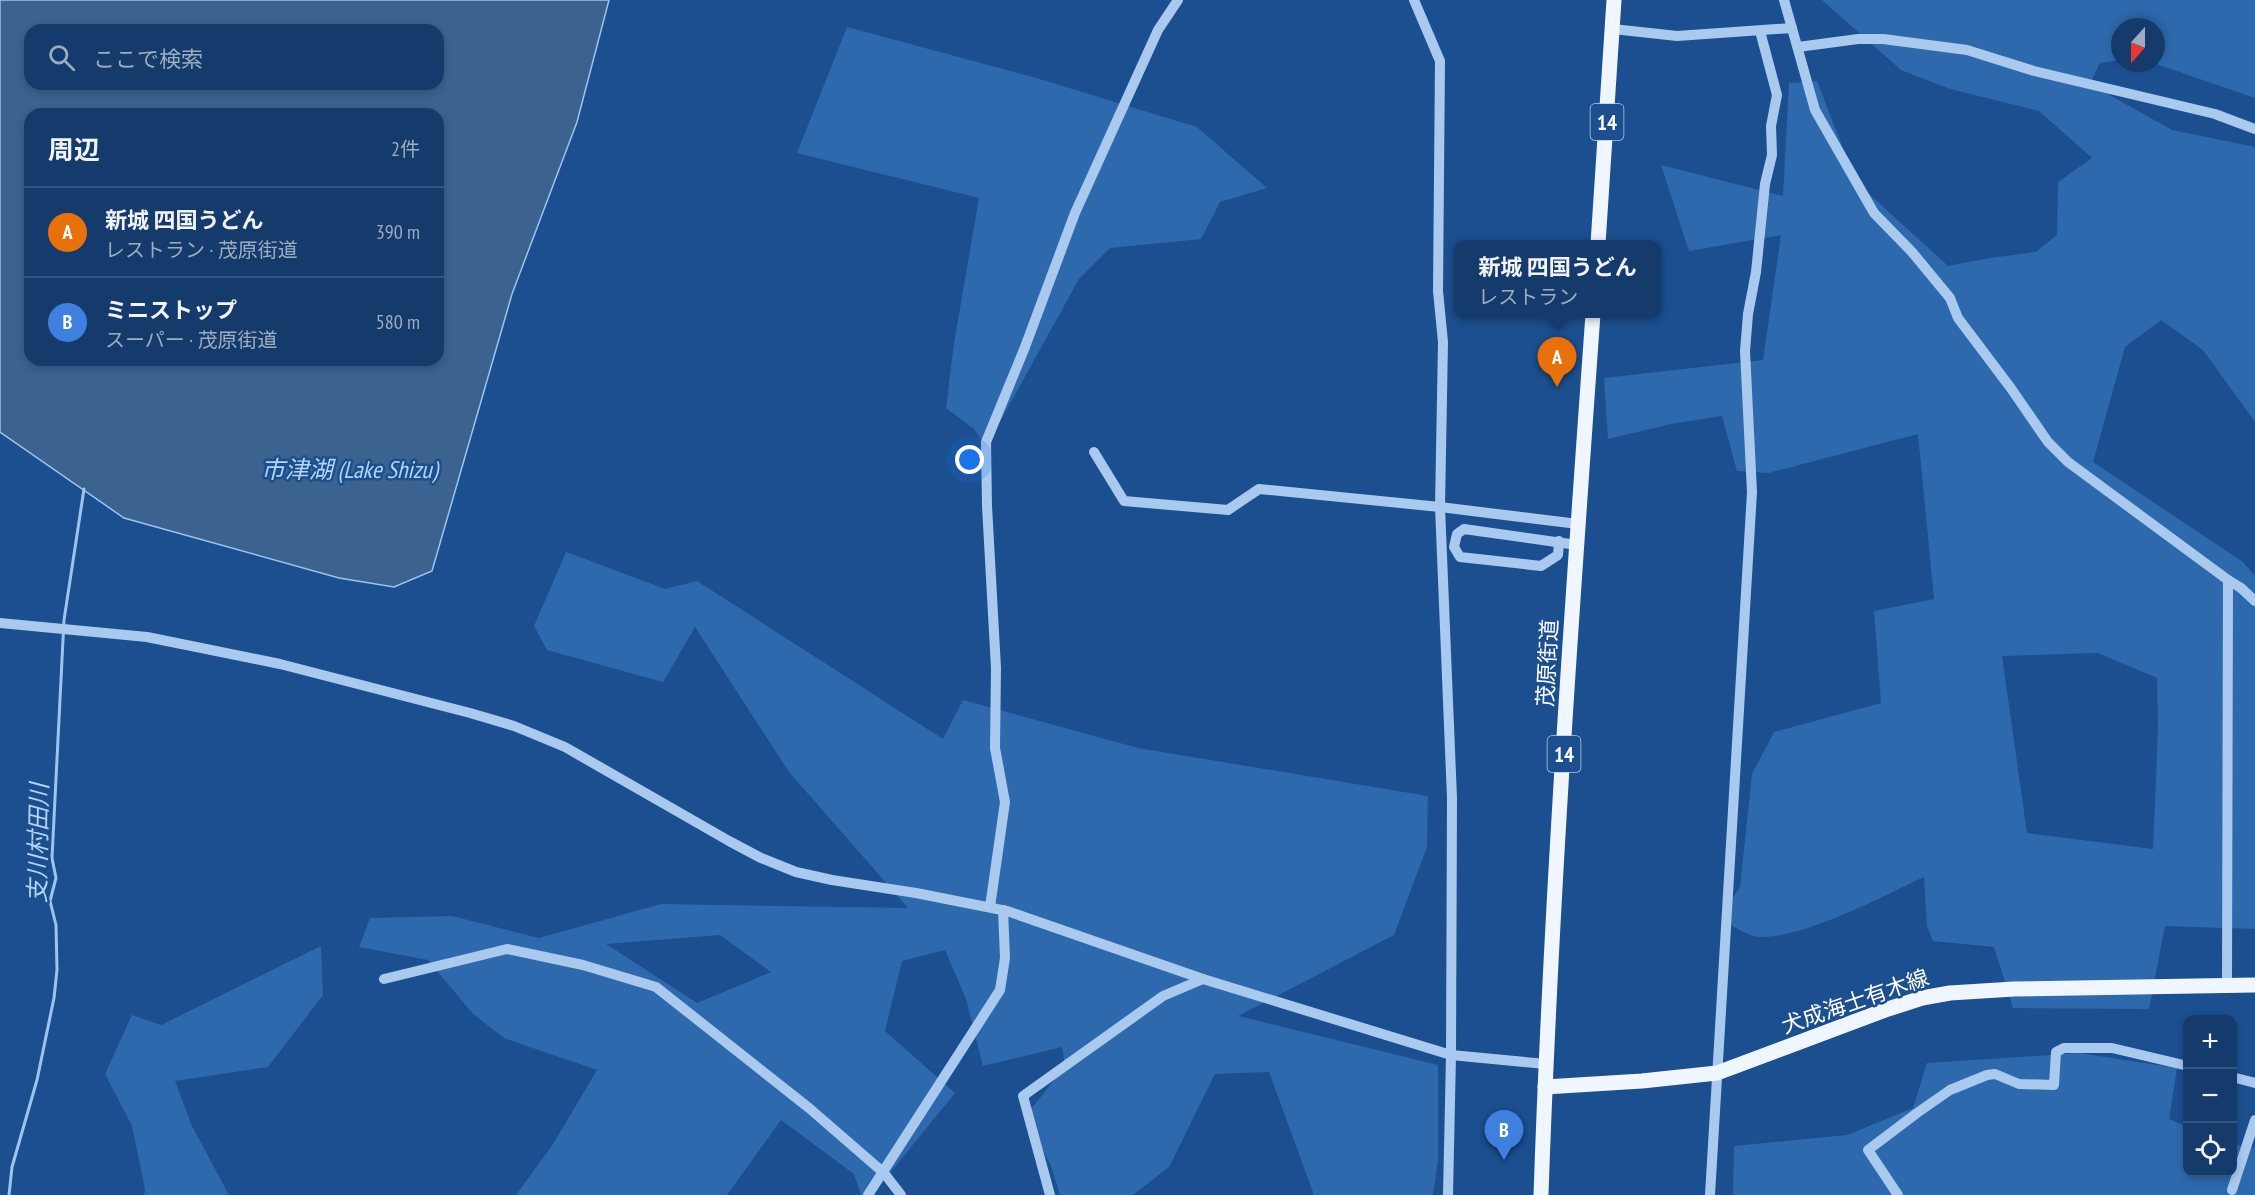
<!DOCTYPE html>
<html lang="ja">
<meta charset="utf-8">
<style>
body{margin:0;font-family:"PT Sans Narrow","Noto Sans JP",sans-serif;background:#214673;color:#f1f3f6}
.controls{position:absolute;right:18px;bottom:18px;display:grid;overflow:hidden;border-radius:12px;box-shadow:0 3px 9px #0003}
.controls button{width:54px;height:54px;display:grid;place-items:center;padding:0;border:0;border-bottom:2px solid #33557e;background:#143b6b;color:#f1f3f6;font:30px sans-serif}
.compass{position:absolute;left:2111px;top:18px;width:54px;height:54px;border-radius:50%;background:#143b6b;box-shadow:0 3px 9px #0003;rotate:201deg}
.you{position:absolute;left:970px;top:460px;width:21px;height:21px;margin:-15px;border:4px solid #fff;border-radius:50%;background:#1a73e8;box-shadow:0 0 0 9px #1a73e833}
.badge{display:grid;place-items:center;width:39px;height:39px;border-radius:50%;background:#95b2f1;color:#fff;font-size:20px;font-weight:700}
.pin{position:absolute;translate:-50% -50px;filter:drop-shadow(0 2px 3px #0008)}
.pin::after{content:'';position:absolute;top:32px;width:21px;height:18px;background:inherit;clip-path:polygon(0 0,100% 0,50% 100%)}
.popup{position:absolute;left:1454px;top:240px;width:207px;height:78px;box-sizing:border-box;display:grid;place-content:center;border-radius:12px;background:#143b6b;filter:drop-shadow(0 2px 4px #0005);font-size:20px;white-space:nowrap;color:#9dadc1}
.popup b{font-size:22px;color:#f1f3f6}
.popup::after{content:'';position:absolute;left:50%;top:100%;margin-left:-12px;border:12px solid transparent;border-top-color:#143b6b}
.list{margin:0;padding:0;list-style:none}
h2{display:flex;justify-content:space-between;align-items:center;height:78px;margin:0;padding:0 24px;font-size:26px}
h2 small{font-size:20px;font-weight:400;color:#9dadc1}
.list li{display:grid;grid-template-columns:39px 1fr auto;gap:18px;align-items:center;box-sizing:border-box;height:90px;padding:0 24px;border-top:2px solid #33557e}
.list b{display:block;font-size:22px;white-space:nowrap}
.list p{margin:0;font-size:20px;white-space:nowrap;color:#9dadc1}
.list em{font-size:20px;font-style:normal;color:#9dadc1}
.icon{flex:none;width:33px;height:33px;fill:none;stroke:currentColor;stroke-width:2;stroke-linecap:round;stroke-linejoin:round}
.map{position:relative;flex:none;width:2255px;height:1195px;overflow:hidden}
.search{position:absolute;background:#143b6b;box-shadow:0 3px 9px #0003;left:24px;top:24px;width:420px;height:66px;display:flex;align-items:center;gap:15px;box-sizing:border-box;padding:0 21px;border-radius:18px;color:#9dadc1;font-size:22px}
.panel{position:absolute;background:#143b6b;box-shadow:0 3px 9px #0003;left:24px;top:108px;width:420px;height:258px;border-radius:18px}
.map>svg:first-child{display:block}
</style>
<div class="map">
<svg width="2255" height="1195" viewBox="0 0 2255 1195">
<rect width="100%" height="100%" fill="#1b4f8f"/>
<g fill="#2e69ad" fill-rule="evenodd">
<path d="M1822,0h433v98l-102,-35h3v-36h-36v33l-20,3 -10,21 82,46 83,17v275l-52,-72 -42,-30 -36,27 -32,115 150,100 12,14v353l-90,-3 -16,83 -136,-1 -19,-61 -61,-6 -6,-15 -3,-49c-39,18 -130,67 -171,59 -7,-2 -14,-7 -21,-10l-5,-19 13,-20 12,-113 22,-42 107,-29 -7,-92 60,-12 -16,-165 -150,39 -31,-2 -15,-55 -51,8 -63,15 -4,-61 159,-18 18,-125 -92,16 -28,-86 122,31 6,-113 28,-2 39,101 92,84 42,-8 46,-6 21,-17 1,-53 34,-24 -53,-47 -89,-22 -49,-19zM2098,653l59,25 1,50 -5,121 -126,-16 -25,-177z"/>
<polygon points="847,27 1033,77 1197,127 1267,188 1220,202 1201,239 1110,248 1079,279 986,447 974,429 946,408 954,343 979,198 797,153"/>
<path d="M566,552l99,37 32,-8 246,158 20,-39 175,48 290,48 -1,51 -33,88 -156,81 200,49v96l-5,34h-119l-45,-123 -54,2 -46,93 -36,28h-73l-9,-29 -26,-49 40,-51 -3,-19 -79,19 -17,-67 -21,-49 -43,11 -17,70 70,62 -83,102h-11l-7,-21 -73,-54 -54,75h-211l37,-51 44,-74 -93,-32 -31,-24 -45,-54 -69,-13 11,-29 82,-2 87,22 122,-34 247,4 -119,-136 -94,-145 -32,55 -116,-32 -13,-24zM720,935l51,37 -74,31 -91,-59z"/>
<polygon points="321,946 323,995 268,1067 175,1081 192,1126 229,1195 144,1195 145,1189 132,1126 105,1074 132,1015 161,1025"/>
<polygon points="2080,1053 2177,1068 2169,1119 2187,1127 2188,1172 2232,1172 2233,1144 2255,1148 2255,1195 1733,1195 1734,1146 1847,1135 1913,1108 1927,1063"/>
</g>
<path fill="#3c6290" stroke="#9cc4f0" stroke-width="1.5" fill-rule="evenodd" d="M0,0h609l-32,122 -65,172 -80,277 -38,16 -55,-9 -215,-60 -124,-86zM30,30h408v54h-408zM30,114h408v246h-408z"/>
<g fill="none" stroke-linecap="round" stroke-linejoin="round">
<polyline stroke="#9cc4f0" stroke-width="3" points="9,1195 12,1167 37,1080 54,998 57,970 56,925 50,901 56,878 52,858 64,620 84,489"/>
<g stroke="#a9c9ee" stroke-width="10">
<polyline points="1414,0 1440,61 1438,291 1443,342 1440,507 1452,798 1451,1055 1448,1195"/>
<polyline points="1784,0 1815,110 1874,213 1912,252 1950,298 1958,318 2010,387 2048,442 2068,462 2228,580 2227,986"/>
<polyline points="1613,29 1677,36 1792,28"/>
<polyline points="1798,47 1858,39 1883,39 1967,50 2034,71 2215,114 2255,129"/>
<polyline points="1094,452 1124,501 1228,510 1259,489 1440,507 1578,524"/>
<polyline points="1559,541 1558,555 1541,566 1460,557 1454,547 1457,534 1464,529 1577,545"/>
<polyline points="2228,580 2241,588 2255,601"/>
<polyline points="0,623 147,637 280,664 470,713 514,726 565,747 729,841 761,858 796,872 832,880 916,893 1007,911 1203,979 1451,1055 1546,1064"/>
<polyline points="990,907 1005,802 995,748 996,668 987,506 986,442 1025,347 1075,213 1158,30 1178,0"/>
<polyline points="384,979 507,949 583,965 656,987 809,1108 884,1173 901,1195"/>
<polyline points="2232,1077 2255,1083"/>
<polyline points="2232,1190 2255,1120"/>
<polyline points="868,1195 1000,990 1005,958 1003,910"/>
<polyline points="1050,1195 1023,1096 1163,996 1203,979"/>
<polyline points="1710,1195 1752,492 1745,351 1748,314 1756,272 1765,184 1772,155 1771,126 1777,95 1760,31"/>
<polyline points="1898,1195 1868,1150 1917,1113 1950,1090 1987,1075 1995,1074 2019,1084 2054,1085 2056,1052 2064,1048 2112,1048 2188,1066"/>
</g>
<g stroke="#f0f6ff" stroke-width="15">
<polyline points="1598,244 1614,0"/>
<polyline points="1545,1087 1642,1081 1717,1073 1888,1009 1922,998 1950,993 2014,989 2255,985"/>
<path d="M1541,1195c10,-294 31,-588 52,-881"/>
</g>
</g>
<g text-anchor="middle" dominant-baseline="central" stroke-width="5" stroke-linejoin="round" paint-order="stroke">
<g fill="#1b4f8f" stroke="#bbcadd" stroke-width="1.5">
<rect x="1590.5" y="104" width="33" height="36" rx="4.5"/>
<rect x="1547.5" y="736" width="33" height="36" rx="4.5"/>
</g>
<g font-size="21" font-weight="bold" fill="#fff">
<text x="1607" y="122">14</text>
<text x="1564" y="754">14</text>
</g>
<g font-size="22" fill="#fff" stroke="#1b4f8f">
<text transform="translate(1547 663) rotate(-87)">茂原街道</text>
<text transform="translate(1855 1001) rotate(-19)">犬成海士有木線</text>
</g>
<g font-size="24" font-style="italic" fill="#b5d3f5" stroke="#1b4f8f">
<text x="349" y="469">市津湖 (Lake Shizu)</text>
<text transform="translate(38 843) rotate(-89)">支川村田川</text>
</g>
</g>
</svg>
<div class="controls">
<button>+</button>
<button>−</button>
<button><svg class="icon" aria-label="locate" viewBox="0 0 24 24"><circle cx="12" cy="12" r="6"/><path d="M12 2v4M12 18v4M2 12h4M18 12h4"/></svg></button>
</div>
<svg class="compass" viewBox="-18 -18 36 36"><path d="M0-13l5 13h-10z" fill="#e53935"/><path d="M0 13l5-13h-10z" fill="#9dadc1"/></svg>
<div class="you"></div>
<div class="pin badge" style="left:1557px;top:387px;background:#e8710a">A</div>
<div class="popup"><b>新城 四国うどん</b>レストラン</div>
<div class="pin badge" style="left:1504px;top:1160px;background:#3f7fe0">B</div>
<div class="search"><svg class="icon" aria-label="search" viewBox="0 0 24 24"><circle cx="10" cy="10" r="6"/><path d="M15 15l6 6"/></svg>ここで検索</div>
<section class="panel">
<h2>周辺<small>2件</small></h2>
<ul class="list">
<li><span class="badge" style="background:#e8710a">A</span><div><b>新城 四国うどん</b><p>レストラン · 茂原街道</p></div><em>390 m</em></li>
<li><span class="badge" style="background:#3f7fe0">B</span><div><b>ミニストップ</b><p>スーパー · 茂原街道</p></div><em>580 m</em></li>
</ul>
</section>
</div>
